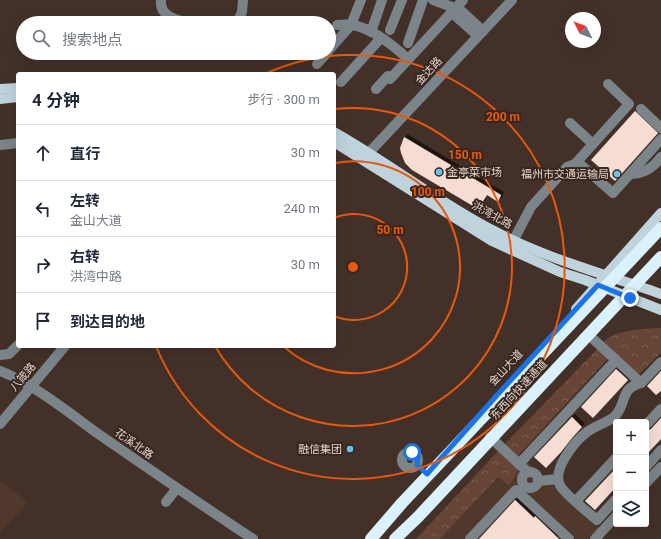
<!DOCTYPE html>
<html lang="zh">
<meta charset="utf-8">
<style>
body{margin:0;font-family:Roboto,"Noto Sans SC",sans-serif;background:#f2f2f3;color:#1f2937}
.controls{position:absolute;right:12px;bottom:12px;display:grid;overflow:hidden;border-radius:4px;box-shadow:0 4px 16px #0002}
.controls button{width:36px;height:36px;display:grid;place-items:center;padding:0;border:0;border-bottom:1px solid #e0e1e3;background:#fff;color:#1f2937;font:20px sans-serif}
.compass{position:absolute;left:565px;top:12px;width:36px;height:36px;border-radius:50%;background:#fff;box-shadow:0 4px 16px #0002;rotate:312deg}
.stop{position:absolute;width:12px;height:12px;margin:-9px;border:3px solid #1a73e8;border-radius:50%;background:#fff}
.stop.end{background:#1a73e8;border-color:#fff;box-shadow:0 1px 4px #0008}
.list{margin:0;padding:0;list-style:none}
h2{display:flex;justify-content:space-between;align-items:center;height:52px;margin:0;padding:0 16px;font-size:17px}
h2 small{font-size:13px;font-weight:400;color:#747a83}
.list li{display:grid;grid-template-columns:26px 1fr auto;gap:12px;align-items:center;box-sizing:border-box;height:56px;padding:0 16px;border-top:1px solid #e0e1e3}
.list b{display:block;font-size:15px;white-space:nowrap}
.list p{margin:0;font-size:13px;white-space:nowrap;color:#747a83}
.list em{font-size:13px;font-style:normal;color:#747a83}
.icon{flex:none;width:22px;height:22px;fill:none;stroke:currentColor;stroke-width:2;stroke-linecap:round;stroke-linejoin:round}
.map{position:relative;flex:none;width:661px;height:539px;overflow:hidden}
.search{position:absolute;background:#fff;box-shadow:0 4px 16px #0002;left:16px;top:16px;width:320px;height:44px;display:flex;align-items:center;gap:10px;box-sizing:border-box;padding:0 14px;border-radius:22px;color:#747a83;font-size:15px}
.panel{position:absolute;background:#fff;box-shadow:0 4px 16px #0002;left:16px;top:72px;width:320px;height:276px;border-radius:4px}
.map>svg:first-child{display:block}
</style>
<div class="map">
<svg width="661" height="539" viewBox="0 0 661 539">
<defs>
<pattern id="park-crowns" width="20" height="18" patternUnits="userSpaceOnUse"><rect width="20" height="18" fill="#674435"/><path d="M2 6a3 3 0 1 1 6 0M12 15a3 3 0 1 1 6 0" fill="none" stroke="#7c5e51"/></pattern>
<filter id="shadow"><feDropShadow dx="3" dy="-3" stdDeviation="0" flood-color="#0009"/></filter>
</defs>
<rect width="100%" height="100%" fill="#433129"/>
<g fill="#51382d">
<polygon points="519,454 600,527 589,539 440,539 498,477 510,486 512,462"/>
<polygon points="0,481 28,502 0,533"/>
</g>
<path fill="url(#park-crowns)" d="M661,328v25l-23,22 -26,-21 -100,108 7,6 -10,18 -11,-9 -58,62h-24l85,-91 107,-110c15,-9 36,-9 53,-10z"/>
<g fill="#f5ddd3" filter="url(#shadow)">
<polygon points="635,111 658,133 615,181 591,160"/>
<polygon points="404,137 501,195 498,202 487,195 478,209 412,170 405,163 401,153 400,148"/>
<polygon points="616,369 628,380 593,418 581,407"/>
<polygon points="661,371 661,391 656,395 647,386"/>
<polygon points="572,417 582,427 572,438 561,452 546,468 534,457"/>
<polygon points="661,418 661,439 646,455 646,431 651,429"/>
<polygon points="616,468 616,487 595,510 585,501"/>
<polygon points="515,500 534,518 535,516 559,539 479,539"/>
</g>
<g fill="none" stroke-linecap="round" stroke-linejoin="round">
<g stroke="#7b8489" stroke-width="10">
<path d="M161,0c-2,16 15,20 28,23"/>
<polyline points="433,0 455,8"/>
<polyline points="457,7 483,31"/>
<polyline points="451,12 478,36"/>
<polyline points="237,23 242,12 243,0"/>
<path d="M337,25c5,0 10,-1 15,0 20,3 42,21 56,34"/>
<polyline points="390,30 402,0"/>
<polyline points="371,32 382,0"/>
<polyline points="408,43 423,0"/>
<polyline points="329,50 351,25 361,0"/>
<polyline points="317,64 327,53"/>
<polyline points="341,82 381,38"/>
<polyline points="376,89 388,76 390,79 463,0"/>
<polyline points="641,109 661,128"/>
<polyline points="570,123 593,144"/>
<polyline points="0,145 18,143"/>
<polyline points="363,159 512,0"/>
<polyline points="575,164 629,104 608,84"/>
<polyline points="630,174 661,139"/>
<path d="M510,247l21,-40 36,-40 8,-3 6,1 32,28 17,-19c14,0 23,-6 31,-17"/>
<polyline points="0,355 9,354 18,345"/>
<polyline points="616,360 641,383 661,362"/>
<path d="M0,371c32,12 68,41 97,62 52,36 103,71 156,106"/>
<polyline points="0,424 65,346"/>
<polyline points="646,425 661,409"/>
<polyline points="490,437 528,472"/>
<circle cx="410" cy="460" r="8"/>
<polyline points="519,464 616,360 592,338"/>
<polyline points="646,467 661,450"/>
<circle cx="530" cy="480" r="8"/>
<polyline points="538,481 558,479"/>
<polyline points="646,483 661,467"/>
<path d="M616,499l-19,21c-10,-9 -29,-23 -36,-33 -11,-16 14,-46 26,-55 8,-6 19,-9 27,-15 13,-11 5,-29 27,-34"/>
<polyline points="576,501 616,458"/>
<polyline points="166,502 177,488"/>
<polyline points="470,539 516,490 569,539"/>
<polyline points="595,539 616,516"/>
</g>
<g stroke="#bfd3dd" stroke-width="10">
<polyline points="0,89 18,88"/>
<polyline points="0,99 18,97"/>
<path d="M334,132c55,31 104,70 160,99 53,28 111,43 167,63"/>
<polyline points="334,142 492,241 560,272 585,280 661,310"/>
<polyline points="576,309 661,213"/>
</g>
<g stroke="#daf2fe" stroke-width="12">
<polyline points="371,539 402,503 661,228"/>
<polyline points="395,539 418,517 661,257"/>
</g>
</g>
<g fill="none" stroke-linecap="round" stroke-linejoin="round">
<polyline stroke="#1a73e8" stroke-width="5" points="412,452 418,457 417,465 427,474 499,393 598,285 630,298"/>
</g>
<g fill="none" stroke="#e8590c" stroke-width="2">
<path d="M334 218A53 53 0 1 1 334 316"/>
<path d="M335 163A106 106 0 1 1 283 346"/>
<path d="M335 109A159 159 0 1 1 215 346"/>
<path d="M267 73A212 212 0 1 1 156 346"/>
</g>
<g fill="#65c5ee" stroke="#39271f" stroke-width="1.5">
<circle cx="439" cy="172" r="4"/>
<circle cx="617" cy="174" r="4"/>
<circle cx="350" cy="449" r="4"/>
</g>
<g text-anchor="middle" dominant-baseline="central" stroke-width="4" stroke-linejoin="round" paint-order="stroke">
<g font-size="11" fill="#e0d4ce" stroke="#39271f">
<text transform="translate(429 71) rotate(-47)">金达路</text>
<text transform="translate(492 215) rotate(29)">洪湾北路</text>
<text transform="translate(506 368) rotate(-47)">金山大道</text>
<text transform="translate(23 377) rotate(-50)">八箴路</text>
<text transform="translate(519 390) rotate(-47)">东西向快速通道</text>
<text transform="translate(134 444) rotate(35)">花溪北路</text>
</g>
<g font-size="11" fill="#e0d4ce" stroke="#39271f" text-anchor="end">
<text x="447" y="172" text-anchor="start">金亭菜市场</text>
<text x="609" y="174">福州市交通运输局</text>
<text x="342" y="449">融信集团</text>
</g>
</g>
<circle cx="353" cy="267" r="6" fill="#e8590c" stroke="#39271f" stroke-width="2"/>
<g font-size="12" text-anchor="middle" font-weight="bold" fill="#e8590c" stroke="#39271f" stroke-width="4" stroke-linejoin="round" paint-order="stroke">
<text x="503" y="121">200 m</text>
<text x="465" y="159">150 m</text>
<text x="428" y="196">100 m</text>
<text x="390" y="234">50 m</text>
</g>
</svg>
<div class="controls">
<button>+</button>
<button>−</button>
<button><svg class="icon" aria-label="layers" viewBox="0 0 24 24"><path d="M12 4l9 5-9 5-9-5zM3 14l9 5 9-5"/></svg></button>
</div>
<svg class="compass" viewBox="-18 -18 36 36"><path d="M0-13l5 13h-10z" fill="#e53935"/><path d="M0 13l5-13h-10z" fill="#747a83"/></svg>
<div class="stop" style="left:412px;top:452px"></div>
<div class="stop end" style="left:630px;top:298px"></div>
<div class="search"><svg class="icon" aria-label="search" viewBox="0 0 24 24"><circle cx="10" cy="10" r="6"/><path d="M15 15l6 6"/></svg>搜索地点</div>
<section class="panel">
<h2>4 分钟<small>步行 · 300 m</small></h2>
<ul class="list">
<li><svg class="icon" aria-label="ahead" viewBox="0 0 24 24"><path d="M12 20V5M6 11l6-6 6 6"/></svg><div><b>直行</b></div><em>30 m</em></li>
<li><svg class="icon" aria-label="left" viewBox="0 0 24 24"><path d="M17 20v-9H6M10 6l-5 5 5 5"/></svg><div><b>左转</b><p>金山大道</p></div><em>240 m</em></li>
<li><svg class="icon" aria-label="right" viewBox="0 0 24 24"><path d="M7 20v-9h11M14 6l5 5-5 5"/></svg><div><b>右转</b><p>洪湾中路</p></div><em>30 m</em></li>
<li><svg class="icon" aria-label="arrive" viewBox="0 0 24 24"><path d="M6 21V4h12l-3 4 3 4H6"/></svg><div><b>到达目的地</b></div></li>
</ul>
</section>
</div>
